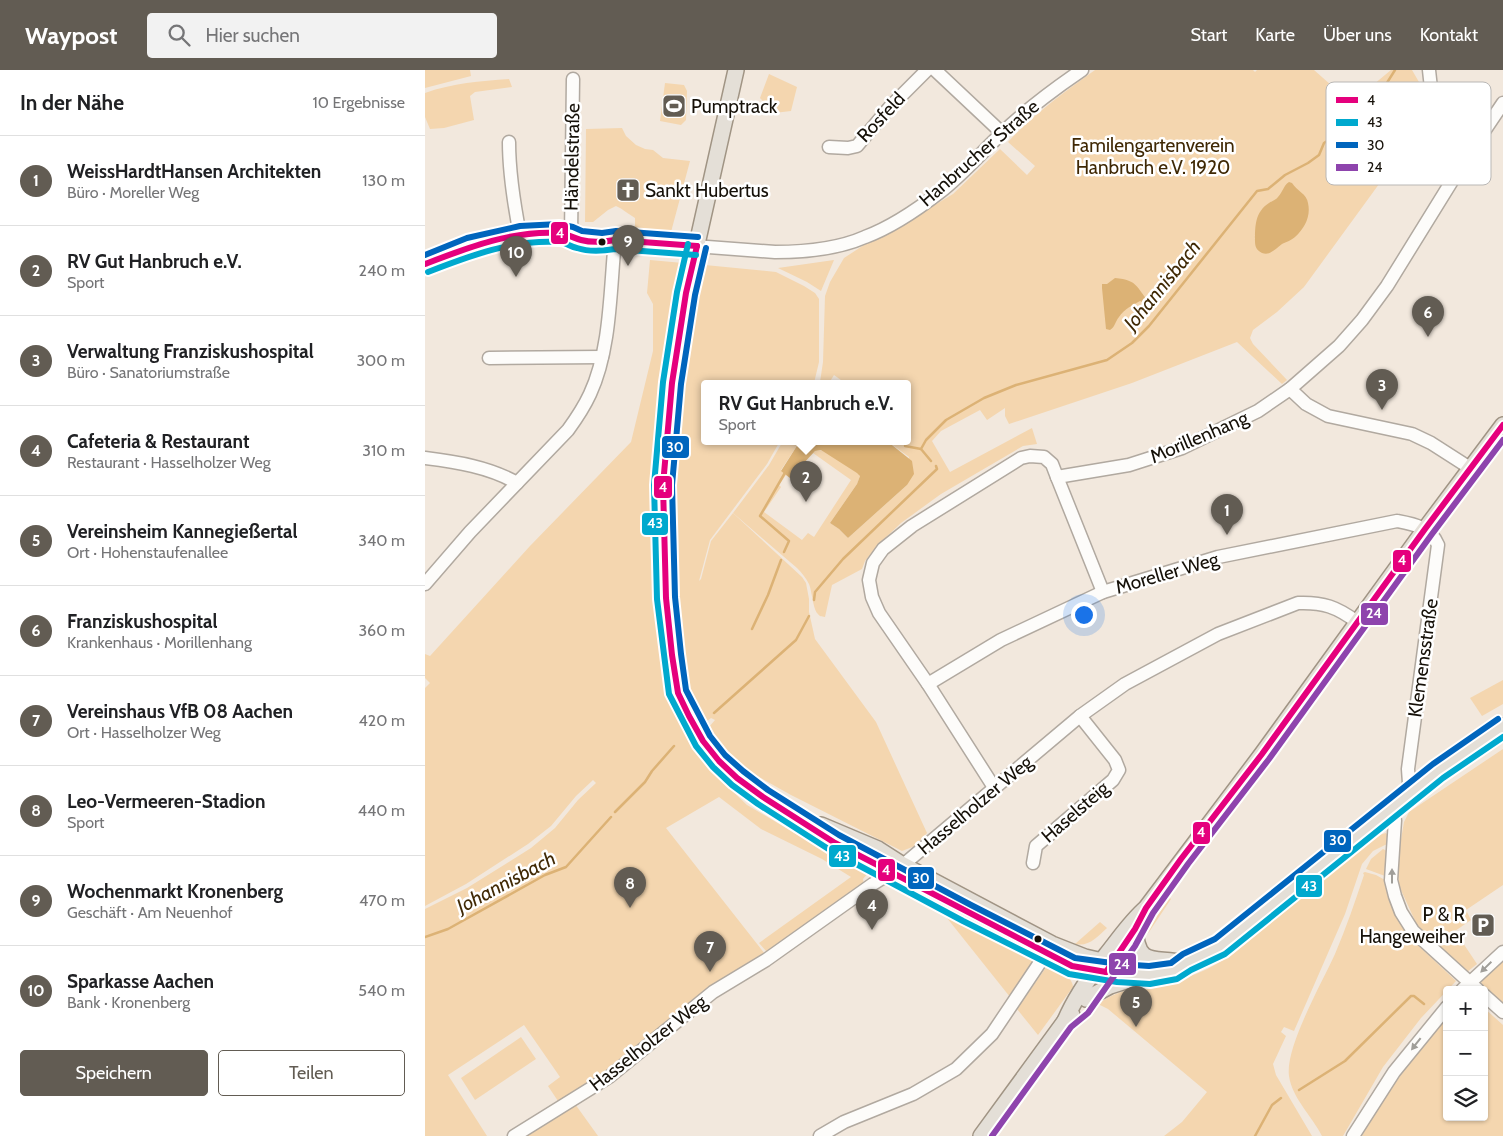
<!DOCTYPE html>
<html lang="de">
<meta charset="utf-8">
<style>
body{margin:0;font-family:Cabin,sans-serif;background:#f2f2f2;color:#202124}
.controls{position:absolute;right:15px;bottom:15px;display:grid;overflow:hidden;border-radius:5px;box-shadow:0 1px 4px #0004}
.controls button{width:45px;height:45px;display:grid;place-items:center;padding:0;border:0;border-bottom:1px solid #e0e0e0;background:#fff;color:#202124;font:25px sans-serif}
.you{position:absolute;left:658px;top:544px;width:18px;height:18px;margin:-12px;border:4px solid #fff;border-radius:50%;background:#1a73e8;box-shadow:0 0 0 8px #1a73e833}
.badge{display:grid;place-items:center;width:32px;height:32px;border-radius:50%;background:#625c53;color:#fff;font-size:16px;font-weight:700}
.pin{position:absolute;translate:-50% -41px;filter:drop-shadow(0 1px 2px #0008)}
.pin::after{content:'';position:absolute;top:26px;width:18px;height:15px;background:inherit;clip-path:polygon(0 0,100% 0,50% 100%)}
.popup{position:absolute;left:276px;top:310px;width:210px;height:65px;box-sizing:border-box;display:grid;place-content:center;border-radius:5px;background:#fff;filter:drop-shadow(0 1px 4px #0005);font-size:16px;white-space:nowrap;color:#757577}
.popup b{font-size:19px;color:#202124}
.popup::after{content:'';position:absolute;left:50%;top:100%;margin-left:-10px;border:10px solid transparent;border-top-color:#fff}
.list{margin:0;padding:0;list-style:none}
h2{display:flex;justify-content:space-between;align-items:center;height:65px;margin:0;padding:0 20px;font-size:21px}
h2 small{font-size:16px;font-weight:400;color:#757577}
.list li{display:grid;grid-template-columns:32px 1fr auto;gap:15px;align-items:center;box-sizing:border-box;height:90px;padding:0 20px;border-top:1px solid #e0e0e0}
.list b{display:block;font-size:19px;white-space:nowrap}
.list p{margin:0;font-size:16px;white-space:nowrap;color:#757577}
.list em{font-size:16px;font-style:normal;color:#757577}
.actions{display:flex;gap:10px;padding:15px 20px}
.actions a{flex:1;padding:11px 0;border:1px solid #625c53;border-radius:5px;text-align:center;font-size:18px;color:#625c53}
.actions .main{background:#625c53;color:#fff}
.icon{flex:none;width:28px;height:28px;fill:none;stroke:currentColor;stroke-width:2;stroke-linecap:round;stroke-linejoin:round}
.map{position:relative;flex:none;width:1078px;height:1066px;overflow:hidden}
header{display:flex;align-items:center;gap:30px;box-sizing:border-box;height:70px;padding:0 25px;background:#625c53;color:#fff}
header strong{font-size:24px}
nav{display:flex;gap:28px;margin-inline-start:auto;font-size:18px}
.search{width:350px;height:45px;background:#f2f2f2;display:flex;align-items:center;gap:12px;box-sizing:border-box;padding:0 18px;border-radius:5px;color:#757577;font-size:19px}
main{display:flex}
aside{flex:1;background:#fff}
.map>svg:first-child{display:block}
</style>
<header>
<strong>Waypost</strong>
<div class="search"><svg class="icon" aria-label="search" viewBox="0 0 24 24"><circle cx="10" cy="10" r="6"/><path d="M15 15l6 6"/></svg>Hier suchen</div>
<nav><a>Start</a><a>Karte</a><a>Über uns</a><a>Kontakt</a></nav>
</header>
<main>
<aside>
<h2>In der Nähe<small>10 Ergebnisse</small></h2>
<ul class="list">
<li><span class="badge">1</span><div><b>WeissHardtHansen Architekten</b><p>Büro · Moreller Weg</p></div><em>130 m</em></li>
<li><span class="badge">2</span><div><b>RV Gut Hanbruch e.V.</b><p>Sport</p></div><em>240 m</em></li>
<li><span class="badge">3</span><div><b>Verwaltung Franziskushospital</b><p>Büro · Sanatoriumstraße</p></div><em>300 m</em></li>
<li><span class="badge">4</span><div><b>Cafeteria &amp; Restaurant</b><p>Restaurant · Hasselholzer Weg</p></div><em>310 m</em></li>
<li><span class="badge">5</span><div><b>Vereinsheim Kannegießertal</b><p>Ort · Hohenstaufenallee</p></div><em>340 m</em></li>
<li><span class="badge">6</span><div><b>Franziskushospital</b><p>Krankenhaus · Morillenhang</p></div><em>360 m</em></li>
<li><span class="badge">7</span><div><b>Vereinshaus VfB 08 Aachen</b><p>Ort · Hasselholzer Weg</p></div><em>420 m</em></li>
<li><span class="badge">8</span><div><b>Leo-Vermeeren-Stadion</b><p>Sport</p></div><em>440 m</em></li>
<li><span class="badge">9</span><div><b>Wochenmarkt Kronenberg</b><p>Geschäft · Am Neuenhof</p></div><em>470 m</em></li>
<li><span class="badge">10</span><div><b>Sparkasse Aachen</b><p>Bank · Kronenberg</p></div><em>540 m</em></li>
</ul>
<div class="actions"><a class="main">Speichern</a><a>Teilen</a></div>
</aside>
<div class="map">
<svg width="1078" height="1066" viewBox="0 0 1078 1066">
<rect width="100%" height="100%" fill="#f2e8dd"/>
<g fill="#f4d6af">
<polygon points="0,0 45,0 46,6 0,18"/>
<path d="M670,0h158l2,2 2,-2h57l34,30 2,4 41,-34h21l18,31 3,9 -129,177 -27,25 -24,18 -3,8 3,6 34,36 -5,4 -45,-42 -105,41 -123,41 -4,-8v-8l-18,12 -7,-10 -39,21 -9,10 18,31 82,-44 5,16 -14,2 -82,48 -40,29 -22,21 -14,17 -3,8 -30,16 -7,32c-4,-1 -5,0 -7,-3 -5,-4 -6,-23 -9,-30 -3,-6 -7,-11 -12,-16l-64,-55 36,-48 14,-24h17l-19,29 9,8 -4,-3 -7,10 2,2 -17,25 38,28 6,-7 6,4 37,-57 -38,-27 2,-2 8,-1 35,23 2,3 -3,8 -27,39 9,6 9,9 59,-53 2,-28 -22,-16h20v-58h-62l-11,-8 -5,8 -9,-1 3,-20 2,-66 5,-14 14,-24 23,-15 21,-10 65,-39 47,-45 27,26 8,-9 -27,-24c26,-28 56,-50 87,-72z"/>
<polygon points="344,4 372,17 366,41 349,43 335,28"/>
<path d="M84,9l3,8 -37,5 -5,4 4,24 -30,8 -14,1 -5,-12v-24c28,-10 55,-12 84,-14z"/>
<polygon points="240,13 259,15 262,21 261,50 256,55 235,51"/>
<path d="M197,58l4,8 10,9 9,4 8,1 10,8 27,3 -19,71 -36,-3v-11c-7,-4 -12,-9 -19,-12l-8,4 -15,12h-8l1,-93z"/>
<polygon points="225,190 258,193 242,309 238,543 242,615 265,664 281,685 306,711 302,716 322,735 390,775 443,803 438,809 439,815 436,818 376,857 342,882 334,873 426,807 397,789 336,759 294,727 241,758 340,884 216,979 135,1034 123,1016 135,1007 99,955 23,1005 62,1066 0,1066 0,839 42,818 106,778 130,758 153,730 171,713 168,710 151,726 126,756 103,774 41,814 0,836 0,618 5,613 0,608 0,584 5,586 105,476 206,372 228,281 228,234 222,223"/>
<polygon points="409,190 396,221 382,212 353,198"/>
<polygon points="280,195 351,202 379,216 390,223 394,229 394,292 389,313 280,313 280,371 355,371 342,394 285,470 274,511 276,509 286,471 308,443 377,507 381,513 384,529 384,542 390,569 451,652 502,763 490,776 477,781 366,725 318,698 299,679 284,657 290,650 286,648 275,657 258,618 248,542 244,416 246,363 263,249"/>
<polygon points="1078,610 1078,634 1057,646 1045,628"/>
<polygon points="1078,665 1078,669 1012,715 985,736 979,738 1018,706"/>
<polygon points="1078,679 1078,815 1041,840 1046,850 1030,861 1052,894 1042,902 1003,867 992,855 975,818 972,801 974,781 979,752 984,742"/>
<polygon points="956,756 954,761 798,887 797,884"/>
<path d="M961,763l3,4 -2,7 -14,7 -11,13 -17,50 -51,117 -10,-4 -3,5 5,4 -13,28 3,11 36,61h-148l18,-14 25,-30 -99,-83 -10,-5c28,-20 60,-18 92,-28 16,-5 30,-14 44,-23l145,-118z"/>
<polygon points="958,779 962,781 960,806 941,799 946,789"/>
<path d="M940,802l11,3 9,5 11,36 11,19 49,46 -35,37 -38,49 -40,69h-21c-10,-20 -30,-38 -33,-60 -4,-29 33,-93 46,-122 11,-26 20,-52 29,-79l-1,-2z"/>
<path d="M741,825l5,4 -22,33 -9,10c1,-24 10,-31 26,-47z"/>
<polygon points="514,838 607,887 607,894 585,927"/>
<path d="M675,852l7,6c-10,9 -18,19 -32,16z"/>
<path d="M1078,889v49c-8,-8 -21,-16 -22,-28z"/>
<path d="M622,896c11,2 25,10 26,21l-35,48 -21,-26z"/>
<path d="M1059,938l19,17v111h-141c23,-42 53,-82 85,-118v99h37z"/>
<polygon points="96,967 111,989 50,1030 36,1008"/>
<polygon points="150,1034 173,1066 95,1066"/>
</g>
<g fill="#dcb275">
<path d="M864,112l3,1c5,8 15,11 16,20 3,13 -3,25 -13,34 -3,3 -9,5 -13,7 -7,5 -12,12 -20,9 -6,-3 -7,-7 -7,-12 0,-15 0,-29 14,-38 3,-2 7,-3 9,-6 5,-5 5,-11 11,-15z"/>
<path d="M690,208c24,2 21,10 35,25l-1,2 -9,-4c-7,4 -16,8 -21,16 -4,5 -4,10 -9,13l-4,-1 -4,-41v-4h5z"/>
<polygon points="375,371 462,371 487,391 489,404 482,415 423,468 414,459 405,453 432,414 435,406 432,403 396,380 390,381 365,408 356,401"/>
</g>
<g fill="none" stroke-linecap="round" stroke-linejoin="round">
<g stroke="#dcb275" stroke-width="2.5">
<polyline points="480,376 496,379"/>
<polyline points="506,391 496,379 501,370 521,350 559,328 591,315 682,290 707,273 724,256 832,121 843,119 860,105 883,93 894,85 899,73 933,51 948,35 970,0"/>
<polyline points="359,482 364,471 335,446 361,401"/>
<polyline points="389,530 390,522 418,489 512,399 511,396"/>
<polyline points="327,559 343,525 356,490"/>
<polyline points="289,643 371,570 384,546"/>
<polyline points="190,742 220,712 227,701 249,676"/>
<polyline points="0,867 23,859 120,805 141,797 186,747"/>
<polyline points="874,1020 920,991 986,926 989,926 999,934"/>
<polyline points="830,1066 847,1035 856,1028"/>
</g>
<g stroke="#b1a9a0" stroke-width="15">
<g id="minor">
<polyline points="510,0 577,63"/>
<path d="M1004,0c2,35 17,56 46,75"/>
<path d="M84,72c0,32 5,62 11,93"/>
<polyline points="404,77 423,78 432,76 464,38 502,0"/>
<path d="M146,165c13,9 29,8 44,5l160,12c30,0 63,-3 90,-15 27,-10 53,-28 75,-45 22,-17 41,-39 61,-58 25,-24 53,-45 81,-64"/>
<polyline points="146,165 148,9"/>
<polyline points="0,194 44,177 95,165 154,163"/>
<polyline points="64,288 177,287"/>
<polyline points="865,319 881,334 903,346 987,364 1006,373 1045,398"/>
<path d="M0,388c32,4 64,9 92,25"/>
<polyline points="632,407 678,522"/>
<path d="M0,514l45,-52 98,-102c8,-11 16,-23 22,-36 21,-45 20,-105 25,-154"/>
<path d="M503,614l73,-44 102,-48 115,-35 179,-36c16,3 34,6 41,24l-30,224 1,14 4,7"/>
<polyline points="570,719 503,614 454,543 447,527 444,510 448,493 458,479 487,456 596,388 605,386 619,387 627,394 632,407 704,395 757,378 833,341 865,319 914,276 937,250 962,216 1043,85 1078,33"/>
<polyline points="964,740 970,750 966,810 970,826 976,842 988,861 1053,920"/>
<polyline points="608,793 611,776 688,710 694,700 690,690 655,646"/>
<polyline points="1037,920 1078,882"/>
<polyline points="1059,925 1078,942"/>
<path d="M89,1066l95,-59 104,-85 53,-32 107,-76 30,-19 177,-149 45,-32 93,-50 80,-31c25,-1 39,4 59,19"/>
<polyline points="395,1066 419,1052 488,1024 531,999 567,964 626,876"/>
<polyline points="928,1066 969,1002 1022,937"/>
</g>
</g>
<g stroke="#a09484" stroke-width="18">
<g id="major">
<polyline points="311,0 261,223 247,313 238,415 241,528 247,585 253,623 264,646 278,671 294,691 312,708 338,727 410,773 622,884 652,897 693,903 724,905 749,901 762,892 795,877 1013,701 1078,656"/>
<polyline points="396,755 453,779 478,795 627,874 660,887 686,893"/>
<path d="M710,859c3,40 20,27 49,34"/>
<polyline points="661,929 685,916 710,908"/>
<path d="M640,951c10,-24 25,-45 41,-66 13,-16 24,-33 40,-47l116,-154 163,-225 78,-104"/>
<polyline points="556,1066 640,951 647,945"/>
</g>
</g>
<use href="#minor" stroke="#fdfcfa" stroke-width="12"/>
<use href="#major" stroke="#e4dfd7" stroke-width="15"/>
<g stroke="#fff" stroke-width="10">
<g id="bus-1">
<polyline points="272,176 261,223 247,313 238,415 241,528 247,585 253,623 264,646 278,671 294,691 312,708 338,727 410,773 647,896 681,902"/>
<path d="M0,194c42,-16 88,-34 134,-31 9,1 14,5 22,7 11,3 23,2 34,0l82,6"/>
<polyline points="681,902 710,859 721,838 756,789 837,684 1000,459 1078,355"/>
</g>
</g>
<g stroke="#fff" stroke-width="10">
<g id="bus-2">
<polyline points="263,174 252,222 238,312 229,415 232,529 244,624 271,676 288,697 307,715 333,734 405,780 538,851 644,904 692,912 725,914 752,909 766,900 800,884 1018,708 1078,667"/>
<path d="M3,202c41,-16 86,-33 131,-30 7,0 11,5 18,6 12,4 26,3 38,1l81,6"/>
</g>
</g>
<g stroke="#fff" stroke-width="10">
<g id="bus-3">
<polyline points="281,178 270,225 256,314 247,415 250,527 256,584 261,620 285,666 300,685 318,701 343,720 414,765 546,835 650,888 694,894 724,896 746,893 758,884 790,869 1008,694 1073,649"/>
<polyline points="0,185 42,168 95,156 134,154 148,157 157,161 177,163 191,161 273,167"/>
</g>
</g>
<g stroke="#fff" stroke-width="10">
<polyline id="bus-4" points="567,1066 646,957 663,943 710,876 728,843 763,794 844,689 1007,464 1078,370"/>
</g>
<use href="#bus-1" stroke="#e5007d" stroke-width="6"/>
<use href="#bus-2" stroke="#00a9ce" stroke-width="6"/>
<use href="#bus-3" stroke="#0065bd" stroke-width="6"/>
<use href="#bus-4" stroke="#8e44ad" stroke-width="6"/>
</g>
<defs><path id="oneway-solid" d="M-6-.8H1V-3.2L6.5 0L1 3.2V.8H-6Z" transform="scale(1.25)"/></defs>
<g fill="#a09e99">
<use href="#oneway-solid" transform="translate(967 806) rotate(-90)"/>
<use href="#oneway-solid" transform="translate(1061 897) rotate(136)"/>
<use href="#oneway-solid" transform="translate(991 974) rotate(128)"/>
</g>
<defs>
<g id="stadium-square" transform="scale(1.25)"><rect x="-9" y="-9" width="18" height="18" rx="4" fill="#625c53" stroke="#fff"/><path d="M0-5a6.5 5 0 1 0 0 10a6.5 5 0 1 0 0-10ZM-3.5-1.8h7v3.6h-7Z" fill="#fff"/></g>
<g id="church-square" transform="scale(1.25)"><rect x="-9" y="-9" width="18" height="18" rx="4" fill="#625c53" stroke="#fff"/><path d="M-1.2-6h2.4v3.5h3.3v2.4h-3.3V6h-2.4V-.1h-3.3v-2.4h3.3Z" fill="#fff"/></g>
<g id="parking-square" transform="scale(1.25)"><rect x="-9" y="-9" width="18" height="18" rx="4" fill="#625c53" stroke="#fff"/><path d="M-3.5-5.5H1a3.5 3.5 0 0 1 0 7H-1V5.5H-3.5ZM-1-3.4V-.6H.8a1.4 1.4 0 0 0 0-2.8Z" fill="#fff"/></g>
</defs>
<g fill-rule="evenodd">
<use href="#stadium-square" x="249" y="36"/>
<use href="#church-square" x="203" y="120"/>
<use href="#parking-square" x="1058" y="855"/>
</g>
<g fill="#151008" stroke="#fff" stroke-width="2">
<circle cx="177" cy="172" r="4.5"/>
<circle cx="613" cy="869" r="4.5"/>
</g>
<g text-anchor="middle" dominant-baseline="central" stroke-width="5" stroke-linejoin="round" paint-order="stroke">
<g font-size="19" fill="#151008" stroke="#fff" text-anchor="start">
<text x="266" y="36">Pumptrack</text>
<text x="220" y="120">Sankt Hubertus</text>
<text x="1040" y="844" text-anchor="end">P &amp; R<tspan x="1040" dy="22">Hangeweiher</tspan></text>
</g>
<g font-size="19" fill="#151008" stroke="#fff">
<text transform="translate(456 47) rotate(-47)">Rosfeld</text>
<text transform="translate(554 83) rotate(-41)">Hanbrucher Straße</text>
<text transform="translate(147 87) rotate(-89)">Händelstraße</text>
<text transform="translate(774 367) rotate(-23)">Morillenhang</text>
<text transform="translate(742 503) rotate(-16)">Moreller Weg</text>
<text transform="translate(998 588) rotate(-82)">Klemensstraße</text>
<text transform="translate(550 735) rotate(-40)">Hasselholzer Weg</text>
<text transform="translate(650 742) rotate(-41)">Haselsteig</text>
<text transform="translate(223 973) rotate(-38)">Hasselholzer Weg</text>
</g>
<g font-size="19" fill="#3f2804" stroke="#fff">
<text x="728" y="75">Familengartenverein<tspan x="728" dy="22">Hanbruch e.V. 1920</tspan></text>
</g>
<g font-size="20" font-style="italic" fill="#402905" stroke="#fff">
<text transform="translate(737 215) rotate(-51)">Johannisbach</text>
<text transform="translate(81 812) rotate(-28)">Johannisbach</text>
</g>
</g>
<rect x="901" y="12" width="165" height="103" rx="8" fill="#fff" stroke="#b9b7b5" stroke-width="1"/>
<rect x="911" y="27" width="22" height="6" fill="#e5007d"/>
<rect x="911" y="49" width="22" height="7" fill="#00a9ce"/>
<rect x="911" y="72" width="22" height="6" fill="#0065bd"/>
<rect x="911" y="94" width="22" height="7" fill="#8e44ad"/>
<g font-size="14" fill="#151008">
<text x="942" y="35">4</text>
<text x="942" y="57">43</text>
<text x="942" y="80">30</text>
<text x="942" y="102">24</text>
</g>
<g stroke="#fff" stroke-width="2">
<rect x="125" y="151" width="19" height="24" rx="5" fill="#e5007d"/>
<rect x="236" y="365" width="29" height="24" rx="5" fill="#0065bd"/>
<rect x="228" y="405" width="20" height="24" rx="5" fill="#e5007d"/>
<rect x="216" y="442" width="28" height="24" rx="5" fill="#00a9ce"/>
<rect x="967" y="479" width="20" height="24" rx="5" fill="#e5007d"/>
<rect x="935" y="532" width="29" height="24" rx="5" fill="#8e44ad"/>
<rect x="767" y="751" width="19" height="24" rx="5" fill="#e5007d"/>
<rect x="898" y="759" width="29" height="24" rx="5" fill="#0065bd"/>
<rect x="403" y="774" width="29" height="24" rx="5" fill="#00a9ce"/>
<rect x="452" y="788" width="19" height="24" rx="5" fill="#e5007d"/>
<rect x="482" y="796" width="28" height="24" rx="5" fill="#0065bd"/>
<rect x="870" y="804" width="28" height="24" rx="5" fill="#00a9ce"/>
<rect x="683" y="882" width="29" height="24" rx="5" fill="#8e44ad"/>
</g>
<g font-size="14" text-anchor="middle" font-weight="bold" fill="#fff">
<text x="135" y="168">4</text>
<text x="250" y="382">30</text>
<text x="238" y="422">4</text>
<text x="230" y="458">43</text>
<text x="977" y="495">4</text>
<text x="949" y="548">24</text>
<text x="776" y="767">4</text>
<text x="913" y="775">30</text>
<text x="417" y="791">43</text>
<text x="461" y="805">4</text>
<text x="496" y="813">30</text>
<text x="884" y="821">43</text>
<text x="697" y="899">24</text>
</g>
</svg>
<div class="controls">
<button>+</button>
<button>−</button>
<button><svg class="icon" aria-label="layers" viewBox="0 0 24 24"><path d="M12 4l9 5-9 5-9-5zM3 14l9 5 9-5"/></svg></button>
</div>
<div class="you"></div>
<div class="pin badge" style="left:802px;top:465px">1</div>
<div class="pin badge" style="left:381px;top:432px">2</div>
<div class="popup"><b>RV Gut Hanbruch e.V.</b>Sport</div>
<div class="pin badge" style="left:957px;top:340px">3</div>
<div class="pin badge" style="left:447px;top:860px">4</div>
<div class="pin badge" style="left:711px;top:957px">5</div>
<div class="pin badge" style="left:1003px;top:267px">6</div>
<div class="pin badge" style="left:285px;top:902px">7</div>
<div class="pin badge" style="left:205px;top:838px">8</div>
<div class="pin badge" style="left:203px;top:196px">9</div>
<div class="pin badge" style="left:91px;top:207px">10</div>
</div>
</main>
